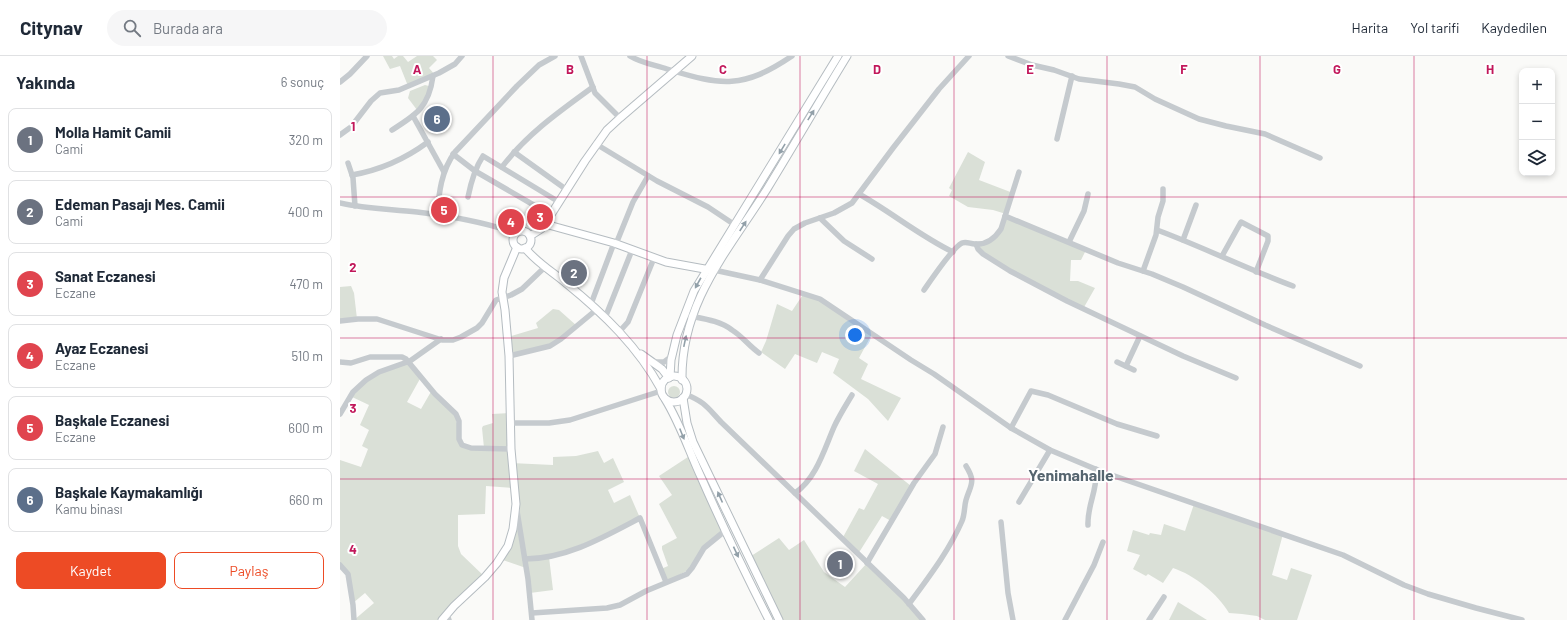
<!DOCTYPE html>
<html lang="tr">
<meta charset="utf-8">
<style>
body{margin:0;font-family:Barlow,sans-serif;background:#f6f6f7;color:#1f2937}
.controls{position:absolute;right:12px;top:12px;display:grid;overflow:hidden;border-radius:8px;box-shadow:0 2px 6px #0003}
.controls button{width:36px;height:36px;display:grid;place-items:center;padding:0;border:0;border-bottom:1px solid #e0e1e3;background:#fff;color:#1f2937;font:20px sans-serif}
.you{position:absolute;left:515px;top:279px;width:14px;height:14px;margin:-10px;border:3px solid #fff;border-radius:50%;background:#1a73e8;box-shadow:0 0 0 6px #1a73e833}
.badge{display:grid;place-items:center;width:26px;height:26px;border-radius:50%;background:#ed4b25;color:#fff;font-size:13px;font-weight:700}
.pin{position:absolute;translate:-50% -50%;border:2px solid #fff;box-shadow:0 1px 4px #0006}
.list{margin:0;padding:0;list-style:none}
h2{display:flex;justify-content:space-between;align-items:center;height:52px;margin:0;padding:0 16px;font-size:17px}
h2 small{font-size:13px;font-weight:400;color:#747a83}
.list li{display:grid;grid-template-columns:26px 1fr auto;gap:12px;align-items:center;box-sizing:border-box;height:64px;margin:0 8px 8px;padding:0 8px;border:1px solid #e0e1e3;border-radius:8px}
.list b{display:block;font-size:15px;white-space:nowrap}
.list p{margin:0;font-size:13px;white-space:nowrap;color:#747a83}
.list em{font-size:13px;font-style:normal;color:#747a83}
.actions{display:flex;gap:8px;padding:12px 16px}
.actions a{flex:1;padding:9px 0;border:1px solid #ed4b25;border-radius:8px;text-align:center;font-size:14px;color:#ed4b25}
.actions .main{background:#ed4b25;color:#fff}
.icon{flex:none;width:22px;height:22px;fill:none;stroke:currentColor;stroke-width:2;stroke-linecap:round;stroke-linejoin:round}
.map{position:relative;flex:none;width:1227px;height:564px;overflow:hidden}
header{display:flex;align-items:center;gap:24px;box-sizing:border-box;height:56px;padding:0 20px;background:#fff;border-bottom:1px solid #e0e1e3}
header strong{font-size:19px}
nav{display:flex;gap:22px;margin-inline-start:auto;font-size:14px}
.search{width:280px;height:36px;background:#f6f6f7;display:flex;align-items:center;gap:10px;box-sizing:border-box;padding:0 14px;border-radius:22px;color:#747a83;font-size:15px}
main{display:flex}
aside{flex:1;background:#fff}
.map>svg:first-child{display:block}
</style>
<header>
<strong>Citynav</strong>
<div class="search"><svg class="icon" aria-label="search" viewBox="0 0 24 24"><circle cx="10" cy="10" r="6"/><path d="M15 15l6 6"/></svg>Burada ara</div>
<nav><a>Harita</a><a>Yol tarifi</a><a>Kaydedilen</a></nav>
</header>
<main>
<aside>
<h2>Yakında<small>6 sonuç</small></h2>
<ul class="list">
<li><span class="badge" style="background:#6b7280">1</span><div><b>Molla Hamit Camii</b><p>Cami</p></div><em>320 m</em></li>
<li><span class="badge" style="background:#6b7280">2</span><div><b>Edeman Pasajı Mes. Camii</b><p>Cami</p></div><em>400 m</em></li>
<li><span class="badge" style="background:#e0444e">3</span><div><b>Sanat Eczanesi</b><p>Eczane</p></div><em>470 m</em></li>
<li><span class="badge" style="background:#e0444e">4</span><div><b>Ayaz Eczanesi</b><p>Eczane</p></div><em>510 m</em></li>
<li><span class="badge" style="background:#e0444e">5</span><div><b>Başkale Eczanesi</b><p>Eczane</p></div><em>600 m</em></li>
<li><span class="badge" style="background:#5c6f8a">6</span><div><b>Başkale Kaymakamlığı</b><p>Kamu binası</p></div><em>660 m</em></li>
</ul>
<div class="actions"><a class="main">Kaydet</a><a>Paylaş</a></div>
</aside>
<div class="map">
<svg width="1227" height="564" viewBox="0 0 1227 564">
<rect width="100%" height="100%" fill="#fafaf8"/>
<g fill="#dae0d7">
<polygon points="43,0 52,0 54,3 58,0 63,0 68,6 77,0 93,0 97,4 89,12 95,19 68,30 60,10 50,13"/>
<polygon points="85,29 89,30 85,44 77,54 68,42 70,35"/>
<polygon points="628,96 645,106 639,124 673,137 666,158 653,154 628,151 609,140 612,134 609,132"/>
<polygon points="665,160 746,194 741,204 731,204 730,225 738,225 755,232 743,253 699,231 638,193 641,188 653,182"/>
<polygon points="11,230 14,237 17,263 0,265 0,231"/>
<polygon points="464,237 480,243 532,278 519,302 528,308 521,323 561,342 548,365 528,343 493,317 499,303 482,296 477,307 455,298 445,313 421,296 426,285 437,248 452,255"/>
<polygon points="213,253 219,254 237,270 210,290 169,300 168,281 198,272 196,267"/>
<polygon points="69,305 81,321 67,346 81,353 92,334 114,355 122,389 144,392 142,372 143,370 153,367 152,358 170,357 171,407 213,409 213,401 236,400 258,395 264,407 273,402 284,426 268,434 274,447 290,439 300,462 276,475 209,501 213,534 190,537 186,512 160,503 173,473 173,432 146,430 145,458 118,459 118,490 121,498 145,521 102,564 14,564 34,547 25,537 13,547 8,518 0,509 0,404 21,411 28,393 22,390 29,374 20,369 29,349 10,340 26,324"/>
<circle cx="334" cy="336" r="6"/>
<polygon points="525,393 571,430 551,465 542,460 518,498 502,483 519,452 524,454 538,428 514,415"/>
<polygon points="351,399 386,474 373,483 352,512 326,526 321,513 328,510 322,493 322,490 337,482 319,448 332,439 319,420"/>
<path d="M854,448l89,30 -11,41 15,5 4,-12 21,7 -15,45h-32l-8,-4 -15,-2 -13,-1c-11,-19 -35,-38 -56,-45l-10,15 -15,-9 -2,2 -13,-7 7,-14 -13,-4 6,-21 16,5 1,-2 11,2 3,-11 21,7z"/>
<polygon points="439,482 449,494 464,484 484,516 505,531 527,507 583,564 439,564 408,502"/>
<polygon points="838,546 867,564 829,564"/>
</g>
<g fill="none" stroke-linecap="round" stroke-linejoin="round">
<g stroke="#b5bcc1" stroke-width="9">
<g id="secondary">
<polyline points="205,168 274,187 326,206 370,214"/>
<circle cx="182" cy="184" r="9"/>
<polyline points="190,180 201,173 205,168 245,105 267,74 280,62 352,0"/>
<path d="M185,192c12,15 28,24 42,36 37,30 71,63 94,105"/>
<polyline points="301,298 322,313 329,322"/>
<circle cx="334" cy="333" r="13"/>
<polyline points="330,321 331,304 337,279 354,235 498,0"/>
<path d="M342,324c-1,-78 46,-129 85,-191 27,-44 53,-89 80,-133"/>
<polyline points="343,342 347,367 353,386 439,564"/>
<path d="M325,343c15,24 24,52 36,78 21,48 44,96 68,143"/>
<polyline points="102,564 114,550 145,521 157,507 168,490 173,473 176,448 171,393 169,300 165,254 162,236 164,222 177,191"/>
</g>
</g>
<g stroke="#c5cace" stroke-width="5.5">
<polyline points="241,0 255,37 280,62"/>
<path d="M290,0c11,7 25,9 37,13 55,17 76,20 125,-13"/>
<polyline points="668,0 692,9 714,14 739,23 779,28 795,31 815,43 859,63 886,70 925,78 980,102"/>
<polyline points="0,26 10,18 27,0"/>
<polyline points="73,60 104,116"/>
<path d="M52,74c24,-15 37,-23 41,-54"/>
<polyline points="0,79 11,71 31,45 40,37 59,34 99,17 115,8 122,0"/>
<polyline points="717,83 732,20"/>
<polyline points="256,88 317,125 368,151 395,169"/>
<polyline points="174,96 227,134"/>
<polyline points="113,98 135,115 211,159"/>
<polyline points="8,107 13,122 15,150"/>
<path d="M162,111c25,-33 58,-56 91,-80"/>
<path d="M12,119c29,-5 53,-16 76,-33"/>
<path d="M519,138c32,18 61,42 94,58"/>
<path d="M128,141c3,-15 7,-29 15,-41l76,46"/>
<path d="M0,147c26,6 50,6 77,9 33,4 67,10 99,21"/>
<path d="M97,159c2,-22 4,-44 18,-63l62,-66 22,-21 16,-9"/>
<polyline points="665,160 778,207 812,218 843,231 925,269 1020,310"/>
<polyline points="480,162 504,185 532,203"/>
<path d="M817,174c46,17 90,39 136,56"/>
<polyline points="843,184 856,149"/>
<polyline points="729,186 744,155 748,138"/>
<polyline points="276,188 293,146 308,120"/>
<polyline points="636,188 638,193 643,198 670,215 727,245 843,300 896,322"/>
<polyline points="882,200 901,166 928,180 928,185 916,216"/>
<polyline points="374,214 420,224 480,243 571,304 594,318 671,372 710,394 760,415 1003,499 1064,529 1088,538 1136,552 1182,564"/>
<polyline points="803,215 816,179 818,161 823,145 823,133"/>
<polyline points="420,224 448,180 454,173 465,167 494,157 512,147 553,92 599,33 629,0"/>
<path d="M584,234c7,-10 29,-43 38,-47 5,-2 8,1 13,1 11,1 20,-6 26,-15l18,-57"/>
<polyline points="251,248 274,187"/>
<path d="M350,260c15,3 30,5 42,14 10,6 17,16 27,23"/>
<polyline points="265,262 292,194"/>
<polyline points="0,265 18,263 37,263 102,284 113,284 121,281 137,272 142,267 156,244 171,239 182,233 205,211"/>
<polyline points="279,276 288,266 314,202"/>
<polyline points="169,300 210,290 221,283 256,254"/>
<polyline points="0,306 11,307 30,301 62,301 66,303 95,338 116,358 119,365 119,383 122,389 131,392 171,393"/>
<polyline points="312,306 324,306 332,300"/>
<polyline points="777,306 794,314"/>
<polyline points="786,310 800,280"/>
<path d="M345,338c20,8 22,13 36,28l183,176 19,22"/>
<polyline points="0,358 13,336 26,324 39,316 70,305 101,283"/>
<polyline points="171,367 209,367 230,364 321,335"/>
<polyline points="671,372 691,335 708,339 777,368 817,380"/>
<path d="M455,437c21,-14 29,-43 39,-66 5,-11 12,-22 18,-32"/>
<polyline points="679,446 710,394"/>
<polyline points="177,455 188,523 192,564"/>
<polyline points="661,466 668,537 673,564"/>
<path d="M748,469c-1,-20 10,-35 8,-56"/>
<path d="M185,503c41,0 79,-22 115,-41l26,64"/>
<polyline points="527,507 574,427 595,398 603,371"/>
<polyline points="0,509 8,518 13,549 14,564"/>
<path d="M569,548c19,-26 40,-53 53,-83 3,-7 2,-14 4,-21 5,-16 10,-18 0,-34"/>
<polyline points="192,557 267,552 280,549 306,535 347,518 352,512 364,492 386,474"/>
<polyline points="107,558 109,564"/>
<polyline points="725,564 754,509 763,486"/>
<polyline points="809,564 824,541"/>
</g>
<use href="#secondary" stroke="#fff" stroke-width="7"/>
</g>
<defs><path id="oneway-solid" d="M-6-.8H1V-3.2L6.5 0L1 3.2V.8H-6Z"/></defs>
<g fill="#92a0a9">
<use href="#oneway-solid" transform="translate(471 59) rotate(-58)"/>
<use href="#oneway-solid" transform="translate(442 93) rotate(121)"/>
<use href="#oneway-solid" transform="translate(403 170) rotate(-57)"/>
<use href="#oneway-solid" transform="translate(358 227) rotate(119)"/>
<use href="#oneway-solid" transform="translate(345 285) rotate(-78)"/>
<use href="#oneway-solid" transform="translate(342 378) rotate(68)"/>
<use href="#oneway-solid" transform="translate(380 441) rotate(-114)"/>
<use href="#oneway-solid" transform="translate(396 496) rotate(65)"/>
</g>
<path fill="none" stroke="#c2185b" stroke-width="1" stroke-opacity="0.55" d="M153,0v564M307,0v564M460,0v564M614,0v564M767,0v564M920,0v564M1074,0v564M0,141h1227M0,282h1227M0,423h1227"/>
<g text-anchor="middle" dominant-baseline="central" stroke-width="4" stroke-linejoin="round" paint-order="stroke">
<g font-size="16" font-weight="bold" fill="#56656f" stroke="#fff">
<text x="731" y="418">Yenimahalle</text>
</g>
</g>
<g font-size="13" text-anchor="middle" font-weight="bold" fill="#c2185b" stroke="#fff" stroke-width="4" stroke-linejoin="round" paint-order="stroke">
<text x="77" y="18">A</text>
<text x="230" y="18">B</text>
<text x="383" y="18">C</text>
<text x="537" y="18">D</text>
<text x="690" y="18">E</text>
<text x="844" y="18">F</text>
<text x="997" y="18">G</text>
<text x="1150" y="18">H</text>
<text x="13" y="75">1</text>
<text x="13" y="216">2</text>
<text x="13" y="357">3</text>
<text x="13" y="498">4</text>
</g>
</svg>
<div class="controls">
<button>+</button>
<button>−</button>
<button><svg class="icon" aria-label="layers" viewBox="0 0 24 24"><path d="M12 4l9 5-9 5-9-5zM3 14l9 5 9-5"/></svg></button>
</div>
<div class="you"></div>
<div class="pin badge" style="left:500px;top:508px;background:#6b7280">1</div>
<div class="pin badge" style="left:234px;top:217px;background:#6b7280">2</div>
<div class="pin badge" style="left:200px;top:161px;background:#e0444e">3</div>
<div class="pin badge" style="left:171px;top:166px;background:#e0444e">4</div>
<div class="pin badge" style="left:104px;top:154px;background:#e0444e">5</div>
<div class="pin badge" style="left:97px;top:63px;background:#5c6f8a">6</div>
</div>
</main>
